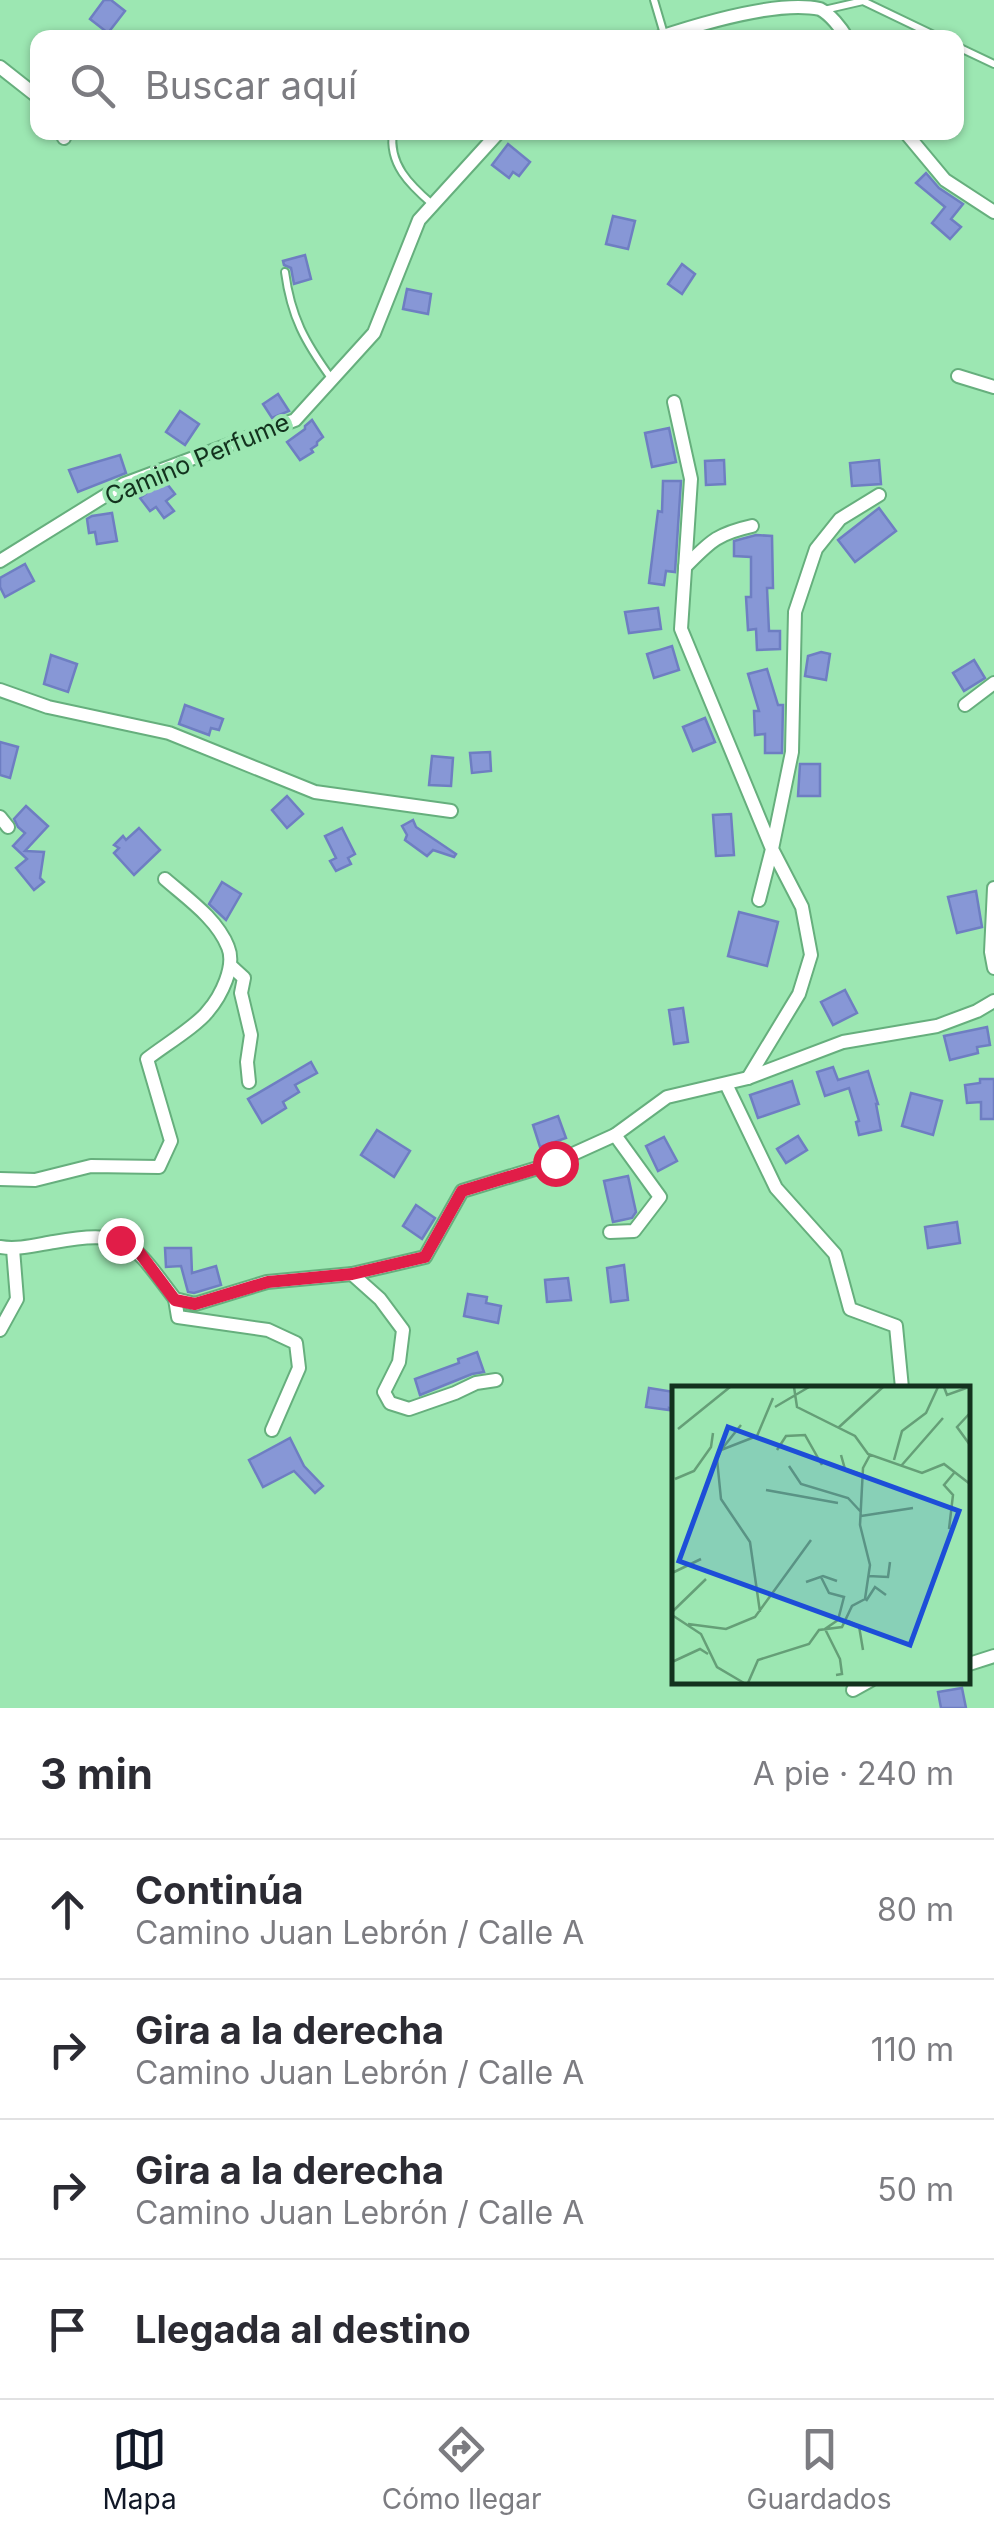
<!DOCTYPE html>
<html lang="es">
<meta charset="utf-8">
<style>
body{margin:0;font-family:Inter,sans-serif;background:#f7f7f7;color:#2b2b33}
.stop{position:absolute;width:30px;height:30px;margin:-22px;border:8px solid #e11d48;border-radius:50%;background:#fff}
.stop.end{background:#e11d48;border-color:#fff;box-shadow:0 2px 10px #0008}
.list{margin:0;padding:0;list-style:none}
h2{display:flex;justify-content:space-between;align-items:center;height:130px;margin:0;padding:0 40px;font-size:42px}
h2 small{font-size:32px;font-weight:400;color:#7c7c81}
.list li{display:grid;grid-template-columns:65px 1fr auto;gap:30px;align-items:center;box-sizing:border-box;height:140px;padding:0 40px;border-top:2px solid #e1e1e2}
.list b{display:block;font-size:38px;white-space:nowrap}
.list p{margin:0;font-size:32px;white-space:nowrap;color:#7c7c81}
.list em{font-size:32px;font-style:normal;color:#7c7c81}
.icon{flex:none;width:55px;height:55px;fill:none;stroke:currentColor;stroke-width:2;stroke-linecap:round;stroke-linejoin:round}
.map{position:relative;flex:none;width:994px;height:1708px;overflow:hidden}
.search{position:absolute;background:#fff;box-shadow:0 2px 8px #0004;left:30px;right:30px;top:30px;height:110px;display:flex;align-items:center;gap:25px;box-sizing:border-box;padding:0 35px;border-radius:20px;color:#7c7c81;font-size:38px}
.sheet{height:690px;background:#fff}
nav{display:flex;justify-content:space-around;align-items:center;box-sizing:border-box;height:140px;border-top:2px solid #e1e1e2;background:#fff;font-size:28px;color:#7c7c81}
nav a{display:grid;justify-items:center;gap:5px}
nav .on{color:#111827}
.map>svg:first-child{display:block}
</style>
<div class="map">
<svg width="994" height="1708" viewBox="0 0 994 1708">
<rect width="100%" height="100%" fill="#9ce7b2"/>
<g fill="#8797d6" stroke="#6e7ec2" stroke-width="2.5">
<polygon points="104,0 111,0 125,11 108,33 90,19"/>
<polygon points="508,144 530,162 519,176 513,172 509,178 492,165"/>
<polygon points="926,173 939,188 963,204 951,219 961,227 950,239 932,223 945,207 916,183"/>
<polygon points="613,216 635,221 628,249 606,244"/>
<polygon points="305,255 311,279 294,284 291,268 284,265 283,261"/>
<polygon points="682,264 695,274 682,294 668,284"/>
<polygon points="407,289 431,294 428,314 403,309"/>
<polygon points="278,394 289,411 272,418 263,404"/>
<polygon points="180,411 199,424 185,445 166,432"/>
<polygon points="312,420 323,437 317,442 317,445 311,449 313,452 300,460 287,442 305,429 305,426"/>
<polygon points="669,428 676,462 652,467 645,433"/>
<polygon points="120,455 126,473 78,492 69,470"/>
<polygon points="724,460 725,484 706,485 705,461"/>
<polygon points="879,460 881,484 852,486 850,463"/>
<polygon points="164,480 175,494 166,501 174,511 164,518 156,507 150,511 140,498"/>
<polygon points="663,481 681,481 675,572 666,571 664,585 649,583 658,511 662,512"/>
<polygon points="879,508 896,531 855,562 838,540"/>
<polygon points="112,513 117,541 97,544 95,532 89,533 87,519 92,516"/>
<polygon points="756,535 772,536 773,588 767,588 769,631 780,631 780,649 757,650 756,629 748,630 746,597 751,597 751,557 734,556 734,541"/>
<polygon points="25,564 34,581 5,597 0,587 0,578"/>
<polygon points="658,608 661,629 629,633 625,612"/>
<polygon points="672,646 679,670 654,678 647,654"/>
<polygon points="821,652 830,654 826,680 805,676 808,656"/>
<polygon points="51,655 77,664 68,692 44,684"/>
<polygon points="974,660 985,678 964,691 953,673"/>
<polygon points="767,669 778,705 783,705 782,753 765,753 765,734 755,735 754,711 759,711 748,674"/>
<polygon points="185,705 223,719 219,730 211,728 209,735 179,724"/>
<polygon points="705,718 715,742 693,751 683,727"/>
<polygon points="0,742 18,747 10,778 0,775"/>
<polygon points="490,752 491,771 472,773 470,753"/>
<polygon points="432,756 453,758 451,786 429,785"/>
<polygon points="800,764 820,764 820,796 798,796"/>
<polygon points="287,796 303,814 287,828 272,810"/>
<polygon points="26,806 48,826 25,851 44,852 40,878 44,882 34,890 16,868 27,859 13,846 25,833 18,827 14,819"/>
<polygon points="731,814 734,855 716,856 713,815"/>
<polygon points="413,820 416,827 456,854 454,857 433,850 427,856 405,840 407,835 402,826"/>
<polygon points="139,828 160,850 134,875 114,853 119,848 114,845 123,836 126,840"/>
<polygon points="342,828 355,854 348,858 351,864 336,871 330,861 336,858 325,836"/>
<polygon points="222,882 241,894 226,920 209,904"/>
<polygon points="976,891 982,927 957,933 948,897"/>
<polygon points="739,912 778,922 767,966 728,956"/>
<polygon points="845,990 857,1013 833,1025 821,1002"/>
<polygon points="683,1008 688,1042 674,1044 669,1010"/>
<polygon points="987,1027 990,1045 977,1047 978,1053 950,1060 944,1036"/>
<polygon points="311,1062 317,1073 295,1085 299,1092 283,1102 286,1108 262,1123 248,1099"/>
<polygon points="833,1067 838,1080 868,1071 878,1104 876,1104 881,1130 859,1135 856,1122 859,1121 849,1088 825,1096 817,1072"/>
<polygon points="980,1079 994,1079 994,1119 981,1119 981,1102 967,1103 965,1085 980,1083"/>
<polygon points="792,1081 799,1104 758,1118 750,1095"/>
<polygon points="911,1093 942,1101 933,1135 902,1126"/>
<polygon points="558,1116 566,1138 540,1147 533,1125"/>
<polygon points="377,1130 410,1151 394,1177 361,1155"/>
<polygon points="798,1136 807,1150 786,1163 777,1149"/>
<polygon points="664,1137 677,1161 658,1171 646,1146"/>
<polygon points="628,1176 636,1212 632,1218 613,1222 604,1181"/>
<polygon points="416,1205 435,1218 422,1239 403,1226"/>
<polygon points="957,1222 960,1243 928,1248 925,1227"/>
<polygon points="165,1248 191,1248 192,1273 216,1266 221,1285 194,1293 188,1292 181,1266 166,1267"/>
<polygon points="624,1265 628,1300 611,1302 607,1268"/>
<polygon points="568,1278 571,1300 547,1302 545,1280"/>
<polygon points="468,1294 487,1297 486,1303 501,1306 498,1323 464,1316"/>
<polygon points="477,1352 484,1372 472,1374 420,1395 415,1379 459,1363 458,1359"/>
<polygon points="649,1388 674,1392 672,1409 669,1408 669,1410 646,1407"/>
<polygon points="290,1438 304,1466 323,1486 315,1493 294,1471 263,1487 249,1460"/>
<polygon points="962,1688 966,1708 941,1708 938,1692"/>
</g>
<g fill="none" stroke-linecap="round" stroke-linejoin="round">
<g stroke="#66af7d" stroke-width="10">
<g id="lane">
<polyline points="654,0 664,34"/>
<polyline points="824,10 863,1 940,38"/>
<polyline points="956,46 994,64"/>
<path d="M393,132c-5,32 17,53 39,72"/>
<path d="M285,272c6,45 20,70 46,106"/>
</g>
</g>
<g stroke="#66af7d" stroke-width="16">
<g id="street">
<path d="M657,38c42,-14 122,-38 163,-29 10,5 21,19 27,29"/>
<polyline points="0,67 38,97"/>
<polyline points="61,132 64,138"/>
<polyline points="905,132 945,180 994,212"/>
<polyline points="958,376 994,387"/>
<polyline points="674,402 691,479 681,629 772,849 759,900"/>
<polyline points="0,561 124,484 295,420 374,333 419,220 499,132"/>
<path d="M685,567c25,-25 31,-33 67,-41"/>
<polyline points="0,690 48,707 169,733 315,792 451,811"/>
<polyline points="965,705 994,683"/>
<polyline points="0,817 8,827"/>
<polyline points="994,888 991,952 994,968"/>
<polyline points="232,967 244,978 241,993 251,1035 247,1062 249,1082"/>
<polyline points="748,1078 799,994 811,955 802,907 772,849 792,752 795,612 816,549 840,519 879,495"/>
<polyline points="726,1084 776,1188 835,1254 850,1309 896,1326 902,1388"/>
<path d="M0,1179l35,1 56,-14 68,1 12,-26 -24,-82c15,-12 51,-34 61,-48 13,-15 28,-45 20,-64 -11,-28 -40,-48 -63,-68"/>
<polyline points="610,1232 634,1231 660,1197 615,1135"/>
<path d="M0,1247c18,3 36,-2 54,-5 75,-14 79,2 121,57l20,5 72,-22 85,-8 73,-17 37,-66 89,-27 64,-29 52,-38 81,-19 95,-36 94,-16 40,-15 17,-10"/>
<polyline points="352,1274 380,1299 403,1330 399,1362 384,1392 390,1403 409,1409 455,1393 476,1383 496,1380"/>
<polyline points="175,1299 178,1317 268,1330 296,1343 299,1368 272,1430"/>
<polyline points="0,1330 17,1299 13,1249"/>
<polyline points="966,1665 994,1656"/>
<polyline points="853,1690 871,1680"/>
</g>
</g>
<use href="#lane" stroke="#fff" stroke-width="6"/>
<use href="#street" stroke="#fff" stroke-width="12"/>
</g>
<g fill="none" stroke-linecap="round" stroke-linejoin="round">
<polyline stroke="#e11d48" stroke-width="12" points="120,1240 139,1252 175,1300 195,1304 268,1282 352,1274 425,1257 462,1191 555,1163"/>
</g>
<g text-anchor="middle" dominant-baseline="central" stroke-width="8" stroke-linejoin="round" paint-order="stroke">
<g font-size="25" fill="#13321e" stroke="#9ce7b2">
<text transform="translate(197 459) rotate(-23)">Camino Perfume</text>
</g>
</g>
<g transform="translate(672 1386)">
<rect width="298" height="298" fill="#9ce7b2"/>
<path fill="none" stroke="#659f77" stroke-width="2.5" d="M122,1l3,20 58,29 13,18 54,19 22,-9 26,20M272,1l3,8 22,-8M103,21l34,-20M298,27l-13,14 13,18M166,42l45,-41M6,43l52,-42M49,64l20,-25M105,64l9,-14 19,-1 17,30M169,69l4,14 18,6M222,74l8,-29 24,-18 12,-26M117,80l12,18 47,14 13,14M229,80l42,-48M3,93l19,-8 17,-24 2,-14M94,104l72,13M189,130l52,-8M277,143l4,-34 -9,-10 10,-12M0,187l29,-14M196,190l20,1 2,-15M149,191l8,16 15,4 -6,23 -13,9 15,30 2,15 -6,1M134,196l17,-6 14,5M194,215l9,-14 11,8M0,226l34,-33M88,226l-10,-70 -29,-43 -4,-40 4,-9 36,-14 16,-38M0,229l29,19 16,33 27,16M176,235l11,5 4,24M16,238l38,5 29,-12 56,-77M0,276l28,-13 8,5M76,297l10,-23 51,-16 10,-14 23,-3 10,-21 13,-7 5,-34 -10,-40 3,-57 7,-13"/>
<path fill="#1d4ed8" fill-opacity="0.15" stroke="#1d4ed8" stroke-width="5" d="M56,41l231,84 -49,134 -231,-84z"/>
<rect width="298" height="298" fill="none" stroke="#13321e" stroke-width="5"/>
</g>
</svg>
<div class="stop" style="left:555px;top:1163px"></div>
<div class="stop end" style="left:120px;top:1240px"></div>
<div class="search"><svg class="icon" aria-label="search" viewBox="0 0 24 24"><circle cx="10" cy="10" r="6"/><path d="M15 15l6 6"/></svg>Buscar aquí</div>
</div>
<section class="sheet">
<h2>3 min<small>A pie · 240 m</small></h2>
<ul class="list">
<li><svg class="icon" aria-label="ahead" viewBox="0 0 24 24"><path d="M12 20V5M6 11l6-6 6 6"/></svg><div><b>Continúa</b><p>Camino Juan Lebrón / Calle A</p></div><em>80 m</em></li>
<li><svg class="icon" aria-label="right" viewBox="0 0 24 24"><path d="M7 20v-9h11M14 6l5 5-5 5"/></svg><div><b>Gira a la derecha</b><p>Camino Juan Lebrón / Calle A</p></div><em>110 m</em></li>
<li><svg class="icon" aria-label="right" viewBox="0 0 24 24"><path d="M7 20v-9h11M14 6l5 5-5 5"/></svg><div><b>Gira a la derecha</b><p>Camino Juan Lebrón / Calle A</p></div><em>50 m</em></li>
<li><svg class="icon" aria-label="arrive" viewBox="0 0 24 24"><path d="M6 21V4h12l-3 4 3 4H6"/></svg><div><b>Llegada al destino</b></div></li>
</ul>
</section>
<nav>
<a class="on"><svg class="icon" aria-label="map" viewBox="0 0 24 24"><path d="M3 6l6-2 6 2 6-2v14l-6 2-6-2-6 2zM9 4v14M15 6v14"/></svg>Mapa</a>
<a><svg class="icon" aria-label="directions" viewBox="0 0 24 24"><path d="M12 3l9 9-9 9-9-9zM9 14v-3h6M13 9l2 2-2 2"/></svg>Cómo llegar</a>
<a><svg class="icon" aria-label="saved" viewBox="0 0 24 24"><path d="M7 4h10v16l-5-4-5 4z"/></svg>Guardados</a>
</nav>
